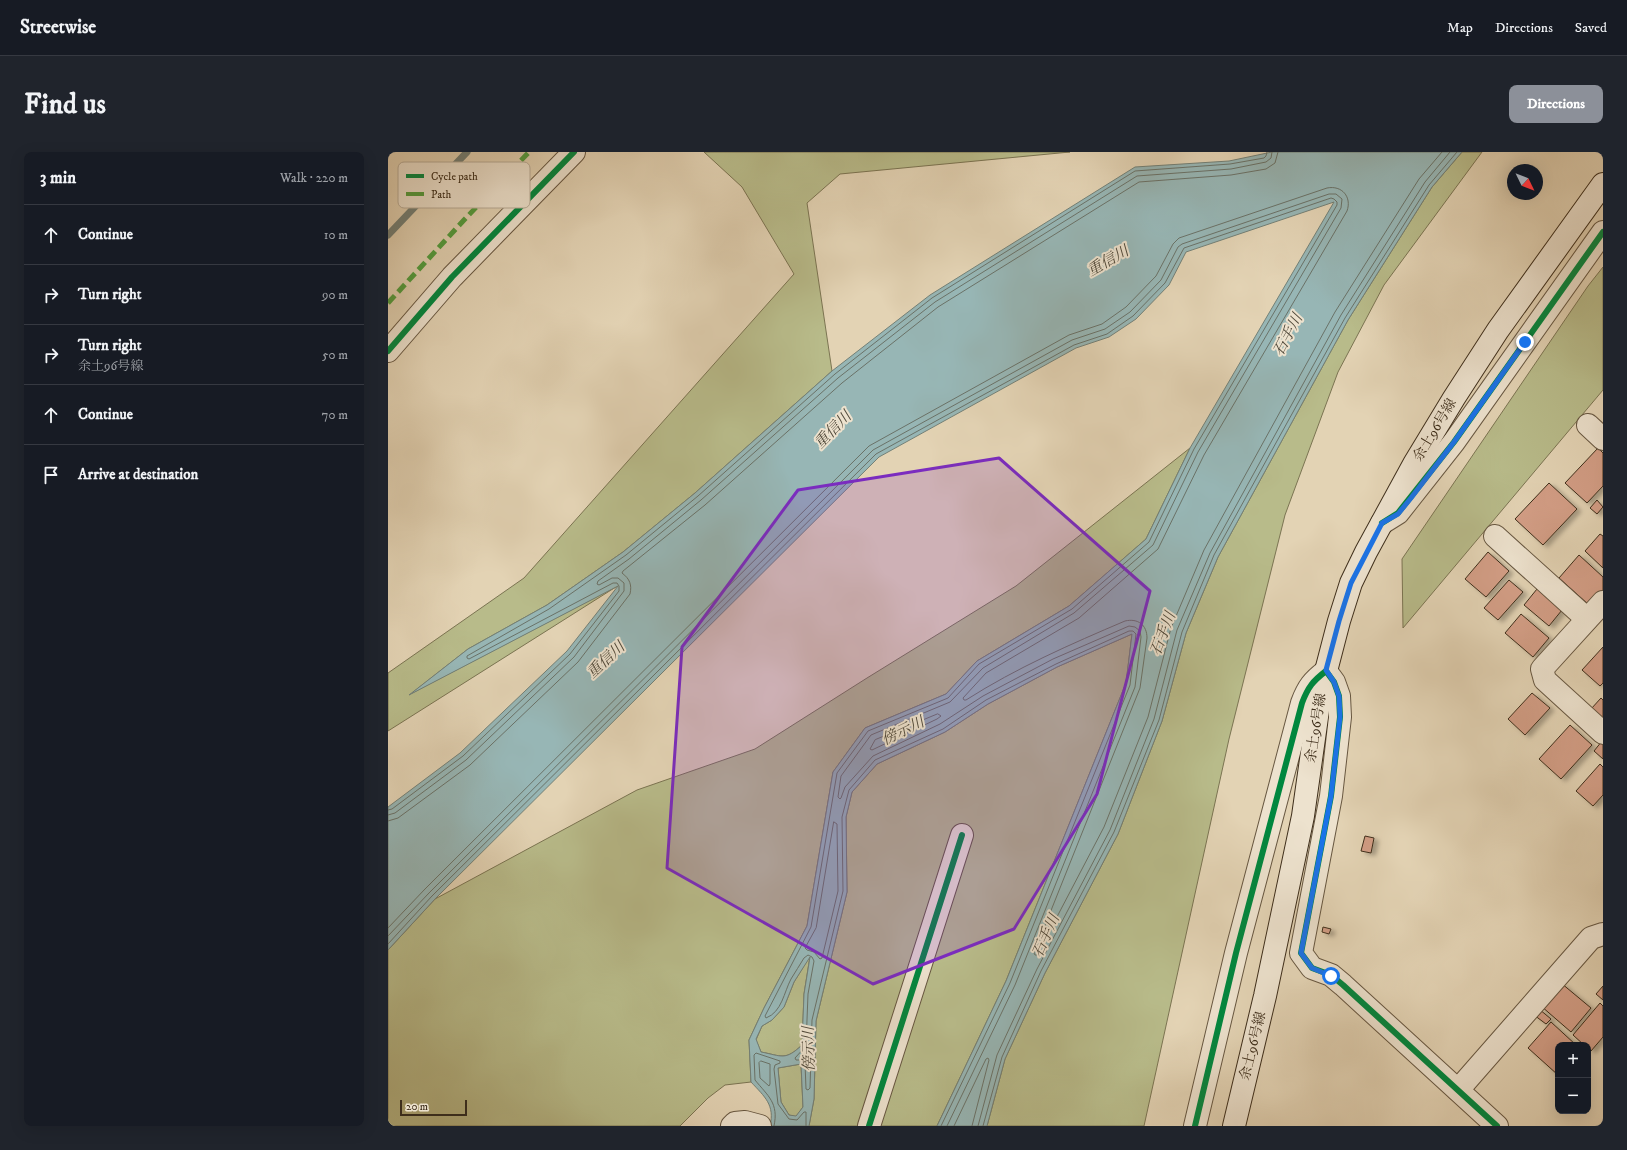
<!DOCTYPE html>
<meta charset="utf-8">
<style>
body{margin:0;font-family:"IM FELL DW Pica","Noto Serif JP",serif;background:#20242c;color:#f1f3f6}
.controls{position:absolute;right:12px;bottom:12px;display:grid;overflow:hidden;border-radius:8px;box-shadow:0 4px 16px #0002}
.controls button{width:36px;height:36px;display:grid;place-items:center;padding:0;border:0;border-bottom:1px solid #363941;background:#171b24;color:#f1f3f6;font:20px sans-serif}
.compass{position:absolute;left:1119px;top:12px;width:36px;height:36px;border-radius:50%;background:#171b24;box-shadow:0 4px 16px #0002;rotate:133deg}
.scale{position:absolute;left:12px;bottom:10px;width:67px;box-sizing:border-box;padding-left:4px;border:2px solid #3e2e1b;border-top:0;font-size:11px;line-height:14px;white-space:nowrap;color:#3e2e1b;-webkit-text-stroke:3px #ede2ce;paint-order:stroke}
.stop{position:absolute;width:12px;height:12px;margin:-9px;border:3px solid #1a73e8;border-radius:50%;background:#fff}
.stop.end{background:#1a73e8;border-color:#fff;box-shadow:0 1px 4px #0008}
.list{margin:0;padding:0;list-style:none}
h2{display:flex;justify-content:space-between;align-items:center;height:52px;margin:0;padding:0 16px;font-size:17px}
h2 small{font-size:13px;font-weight:400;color:#9ea1a6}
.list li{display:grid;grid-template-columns:26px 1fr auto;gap:12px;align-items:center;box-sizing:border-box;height:60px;padding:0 16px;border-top:1px solid #363941}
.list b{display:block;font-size:15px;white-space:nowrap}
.list p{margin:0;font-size:13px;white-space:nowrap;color:#9ea1a6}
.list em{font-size:13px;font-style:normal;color:#9ea1a6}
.icon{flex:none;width:22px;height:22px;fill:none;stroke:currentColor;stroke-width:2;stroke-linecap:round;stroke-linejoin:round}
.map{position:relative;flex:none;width:1215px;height:974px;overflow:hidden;border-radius:8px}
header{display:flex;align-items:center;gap:24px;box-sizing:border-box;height:56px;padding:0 20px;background:#171b24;border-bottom:1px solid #363941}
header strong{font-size:19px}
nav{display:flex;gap:22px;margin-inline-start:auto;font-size:14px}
.intro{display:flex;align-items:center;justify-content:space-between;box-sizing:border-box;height:96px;padding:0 24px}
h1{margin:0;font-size:28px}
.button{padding:10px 18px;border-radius:8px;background:#8c9099;color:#fff;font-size:14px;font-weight:700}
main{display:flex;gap:24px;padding:0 24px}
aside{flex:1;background:#171b24;border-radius:8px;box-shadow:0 4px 16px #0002}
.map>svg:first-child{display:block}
</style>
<header>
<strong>Streetwise</strong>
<nav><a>Map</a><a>Directions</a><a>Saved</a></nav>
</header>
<div class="intro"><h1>Find us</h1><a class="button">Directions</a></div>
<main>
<aside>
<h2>3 min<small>Walk · 220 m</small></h2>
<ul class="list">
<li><svg class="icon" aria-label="ahead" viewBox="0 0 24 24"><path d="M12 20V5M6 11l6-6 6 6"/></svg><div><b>Continue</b></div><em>10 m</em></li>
<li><svg class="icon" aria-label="right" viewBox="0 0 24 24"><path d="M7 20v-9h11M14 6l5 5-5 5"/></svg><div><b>Turn right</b></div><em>90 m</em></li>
<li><svg class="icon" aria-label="right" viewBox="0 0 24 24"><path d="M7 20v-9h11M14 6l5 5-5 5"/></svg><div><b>Turn right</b><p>余土96号線</p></div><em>50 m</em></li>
<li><svg class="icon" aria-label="ahead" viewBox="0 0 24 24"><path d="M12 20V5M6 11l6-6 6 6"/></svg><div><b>Continue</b></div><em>70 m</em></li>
<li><svg class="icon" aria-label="arrive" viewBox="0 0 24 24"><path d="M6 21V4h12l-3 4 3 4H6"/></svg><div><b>Arrive at destination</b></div></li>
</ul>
</aside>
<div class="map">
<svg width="1215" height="974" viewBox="0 0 1215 974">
<defs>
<filter id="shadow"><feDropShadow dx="4.5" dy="2.5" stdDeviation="2" flood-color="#0004"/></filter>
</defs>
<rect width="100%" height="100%" fill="#e3d3b4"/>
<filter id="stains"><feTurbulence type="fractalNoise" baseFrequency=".005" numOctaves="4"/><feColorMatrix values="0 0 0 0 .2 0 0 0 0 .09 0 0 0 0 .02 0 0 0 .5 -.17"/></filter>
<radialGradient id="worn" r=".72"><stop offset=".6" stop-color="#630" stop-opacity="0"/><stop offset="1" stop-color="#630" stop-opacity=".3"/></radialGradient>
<g fill="#b8bb8a" stroke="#7b7452">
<polygon points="316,0 682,0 452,22 419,51 444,219 307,341 235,400 159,453 80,497 24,541 231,433 0,579 0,521 136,426 406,122 354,35"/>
<polygon points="1074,0 1094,0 996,133 950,220 897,363 841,587 756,974 599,974 617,907 657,821 730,682 774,569 798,481 830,405 960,168 1044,35"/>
<polygon points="1215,115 1215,238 1015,476 1014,407 1200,134"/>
<polygon points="802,296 758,387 681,454 589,509 558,542 477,576 445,620 419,774 376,856 361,888 363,930 337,933 320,946 292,974 0,974 0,798 47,747 249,638 367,597 479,526 628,434"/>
<polygon points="744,482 738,531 618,829 549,974 421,974 426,947 428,869 459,740 458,665 464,640 489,612 557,580 600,552 669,515"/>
<path d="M422,804l-6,38 -2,51c-17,16 -20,11 -41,7l-5,-12 6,-14 10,-6 12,-13 10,-25z"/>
<polygon points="413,912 415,955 408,965 401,963 393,950 390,916"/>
</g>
<path fill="#97b6b5" stroke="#738077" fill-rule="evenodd" d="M884,0h190l-30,35 -84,133 -130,237 -32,76 -24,88 -44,113 -73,139 -40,86 -18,67h-50l69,-145 120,-298 6,-49 -75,33 -69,37 -43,28 -68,32 -25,28 -6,25 1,75 -31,129 -2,78 -5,27h-39c5,-21 -5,-29 -19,-44l-2,-42 15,-32 43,-82 26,-154 32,-44 81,-34 31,-33 92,-55 77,-67 44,-91 144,-246 -148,50 -17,33 -33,34 -27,18 -33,11 -197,109 -444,442 -47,51v-143l72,-54 107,-102 51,-65 -209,109 59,-46 79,-44 76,-53 72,-59 137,-122 98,-76 205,-128 94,-6zM422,805l-6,37 -2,51c-17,16 -20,11 -41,7l-5,-13 6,-13 10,-6 12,-13 10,-25zM413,912l2,43 -7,9 -7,-1 -8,-13 -3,-34z"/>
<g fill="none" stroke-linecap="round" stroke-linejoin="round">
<g stroke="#6a7268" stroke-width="1">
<polygon points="550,562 553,564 549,567 484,598 482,597 487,588"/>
<polyline points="0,658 4,657 75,604 182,502 231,439 231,434 229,431 225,431 81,507 79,506 79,504 161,457 238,403 310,344 447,222 544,146 747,19 842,12 876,6 878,4 879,0"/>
<polyline points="0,663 7,661 78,608 186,505 236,439 236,431 230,426 224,426 211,433 209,432 210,429 241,407 313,348 450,226 547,150 749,24 843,17 878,10 883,6 884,0"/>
<path d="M0,669l10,-3 72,-53 108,-103 52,-68c2,-9 0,-15 -8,-21l1,-2 82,-66 137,-122 96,-76 201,-125 92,-7 35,-6 9,-6 3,-11"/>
<polygon points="446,670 449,672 450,739 434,806 432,807 426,800 419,798 417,796 428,776"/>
<path d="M0,776l37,-39 444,-443 200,-111 33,-11 24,-17 30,-31 17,-32 6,-6 148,-50c15,-3 25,9 20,23l-143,244 -46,94 -79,69 -93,55 -23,25 1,2h2c50,-32 105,-56 159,-79 13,-3 22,4 22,17l-7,50 -106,265 1,2h2l67,-128 44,-110 23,-89 33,-78 131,-238 84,-133 23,-27"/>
<polyline points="0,784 41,741 485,298 684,188 717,177 742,160 773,128 790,95 794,92 941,42 948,42 954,47 953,56 810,300 765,393 686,461 595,516 562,550 483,583 453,624 450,645 452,647 453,646 457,635 485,604 552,572 595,544 665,507 741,474 747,475 752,479 753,485 747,535 627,833 559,974"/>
<path d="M0,792l44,-48 444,-442 198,-109 33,-11 26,-18 32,-33 19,-35 147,-50 3,1 3,3v3l-143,244 -45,93 -77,67 -93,55 -31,34 -80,33 -31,42 -26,154 -46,89 1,2c16,-6 18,-26 25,-39 4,-7 9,-14 13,-21l4,-3 4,2 2,4 -6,33 -2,52 -11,12 1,2h6l3,3 1,26 2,1 2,-2 2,-68 31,-129 -1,-74 7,-27 26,-30 68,-31 43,-29 70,-36 73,-33h4l3,3 -6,51 -120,298 -69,143"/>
<polygon points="373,909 382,912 382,932 381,934 372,926 371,911"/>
<path d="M386,974c5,-23 -6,-30 -19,-46l-1,-25 2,-2 24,8v2l-5,2 -1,4 4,35 11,15 8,1 7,-8h2v14"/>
<polyline points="566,974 598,907 600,906 601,908 584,974"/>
<polyline points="590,974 609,903 649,817 722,678 766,567 789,478 822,401 953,163 1037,30 1062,0"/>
<polyline points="595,974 614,905 653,819 726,680 771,568 794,480 826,403 957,166 1041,33 1069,0"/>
</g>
<polyline stroke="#738077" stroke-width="7" points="0,83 79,0"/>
</g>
<g fill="#d39e86" stroke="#3e2e1b" filter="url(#shadow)">
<polygon points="1210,296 1215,301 1215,334 1199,351 1177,331"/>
<polygon points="1161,331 1189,357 1155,393 1127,367"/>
<polygon points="1209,348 1215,355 1209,362 1202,356"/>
<polygon points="1212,382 1215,384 1215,416 1197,399"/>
<polygon points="1100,400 1121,419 1098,445 1077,427"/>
<polygon points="1191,403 1215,425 1215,438 1201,453 1171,426"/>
<polygon points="1121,428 1135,440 1110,468 1096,456"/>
<polygon points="1149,437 1174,458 1161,474 1136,453"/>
<polygon points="1133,462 1161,486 1145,505 1117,481"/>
<polygon points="1215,495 1215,531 1212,534 1194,518"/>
<polygon points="1144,541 1162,556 1137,583 1120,567"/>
<polygon points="1213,546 1215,548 1215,568 1203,557"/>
<polygon points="1182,573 1204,593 1173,627 1151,607"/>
<polygon points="1214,589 1215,589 1215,607 1206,599"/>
<polygon points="1212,612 1215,615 1215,643 1205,654 1188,639"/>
<polygon points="977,684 986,686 983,701 973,699"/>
<polygon points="935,775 943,777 941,782 934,780"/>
<polygon points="1173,831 1203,856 1183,880 1153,854"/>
<polygon points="1215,834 1215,848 1208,842"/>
<polygon points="1212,851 1215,854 1215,885 1203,899 1200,896 1200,893 1196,893 1185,883"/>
<polygon points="1151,857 1163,867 1158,872 1146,863"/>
<polygon points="1163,870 1188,893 1170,893 1170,923 1140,896"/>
</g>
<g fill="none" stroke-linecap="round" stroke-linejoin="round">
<g stroke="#675741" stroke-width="24">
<g id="street">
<polyline points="0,199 64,125 186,0"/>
<polyline points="1200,273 1215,287"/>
<polyline points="994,371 1010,361 1066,290 1215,80"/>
<polyline points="1107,384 1199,467"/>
<polyline points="1215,450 1154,517 1157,528 1215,581"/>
<polyline points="1070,938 1203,786 1215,782"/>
<polyline points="344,974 347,971 357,970 372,974"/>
<polyline points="481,974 574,683"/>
<path d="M807,974l41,-173 66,-250c6,-16 11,-22 24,-32l8,11 5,14 1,21 -9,79 -30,157 11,15 19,7 12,10 154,141"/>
</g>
</g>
<g stroke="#3e2e1b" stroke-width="24">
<polyline id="secondary" points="846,974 877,844 915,664 931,551 938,519 951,469 963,431 978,400 1026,312 1066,246 1110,178 1215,32"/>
</g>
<use href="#street" stroke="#ede2ce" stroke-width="22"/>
<use href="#secondary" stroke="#ede2ce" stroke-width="22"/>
<polyline stroke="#539d3e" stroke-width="5" stroke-dasharray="10 5" stroke-linecap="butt" points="0,151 76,68 141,0"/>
<g stroke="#ede2ce" stroke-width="8">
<g id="cycleway">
<polyline points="0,199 64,125 186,0"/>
<polyline points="994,371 1010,361 1066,290 1215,80"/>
<polyline points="481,974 574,683"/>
<path d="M807,974l41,-173 66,-250c6,-16 11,-22 24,-32l8,11 5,14 1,21 -9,79 -30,157 11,15 19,7 12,10 154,141"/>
</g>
</g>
<use href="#cycleway" stroke="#00873e" stroke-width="6"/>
</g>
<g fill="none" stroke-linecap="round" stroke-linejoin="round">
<polyline stroke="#1a73e8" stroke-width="5" points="943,824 924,816 913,801 943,644 952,565 951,544 946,530 938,518 951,469 963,431 994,371 1010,362 1023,346 1066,290 1137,190"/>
</g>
<path fill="#7b2cbf" fill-opacity="0.2" stroke="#7b2cbf" stroke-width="3" stroke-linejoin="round" d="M611,306l151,133 -53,203 -83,135 -141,55 -206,-116 15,-221 116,-157z"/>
<g text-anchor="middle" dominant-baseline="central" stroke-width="4" stroke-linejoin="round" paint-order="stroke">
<g font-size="14" fill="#3e2e1b" stroke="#ede2ce">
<text transform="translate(1047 278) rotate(-59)">余土96号線</text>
<text transform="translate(928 576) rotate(-81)">余土96号線</text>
<text transform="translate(865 894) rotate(-76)">余土96号線</text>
</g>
<g font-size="15" font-style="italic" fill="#50493a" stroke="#ede2ce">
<text transform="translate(720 109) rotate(-30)">重信川</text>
<text transform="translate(900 183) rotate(-62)">石手川</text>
<text transform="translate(445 278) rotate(-46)">重信川</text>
<text transform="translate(775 482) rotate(-69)">石手川</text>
<text transform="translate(218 508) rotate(-43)">重信川</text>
<text transform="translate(515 579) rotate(-26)">傍示川</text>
<text transform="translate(658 784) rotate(-66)">石手川</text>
<text transform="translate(421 897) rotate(-91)">傍示川</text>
</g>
</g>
<rect x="10" y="10" width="132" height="46" rx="6" fill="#ede2ce" stroke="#b8ac98" stroke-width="1"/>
<rect x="18" y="22" width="18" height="4" fill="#00873e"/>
<rect x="18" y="40" width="18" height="4" fill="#539d3e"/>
<g font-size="11" fill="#3e2e1b">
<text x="43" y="28">Cycle path</text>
<text x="43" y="46">Path</text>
</g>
<rect width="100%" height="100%" filter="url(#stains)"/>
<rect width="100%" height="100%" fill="url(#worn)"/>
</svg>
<div class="controls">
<button>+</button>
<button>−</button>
</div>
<svg class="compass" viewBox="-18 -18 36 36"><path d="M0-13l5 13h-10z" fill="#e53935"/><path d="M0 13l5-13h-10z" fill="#9ea1a6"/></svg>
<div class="scale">20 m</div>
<div class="stop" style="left:943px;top:824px"></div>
<div class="stop end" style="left:1137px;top:190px"></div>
</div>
</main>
